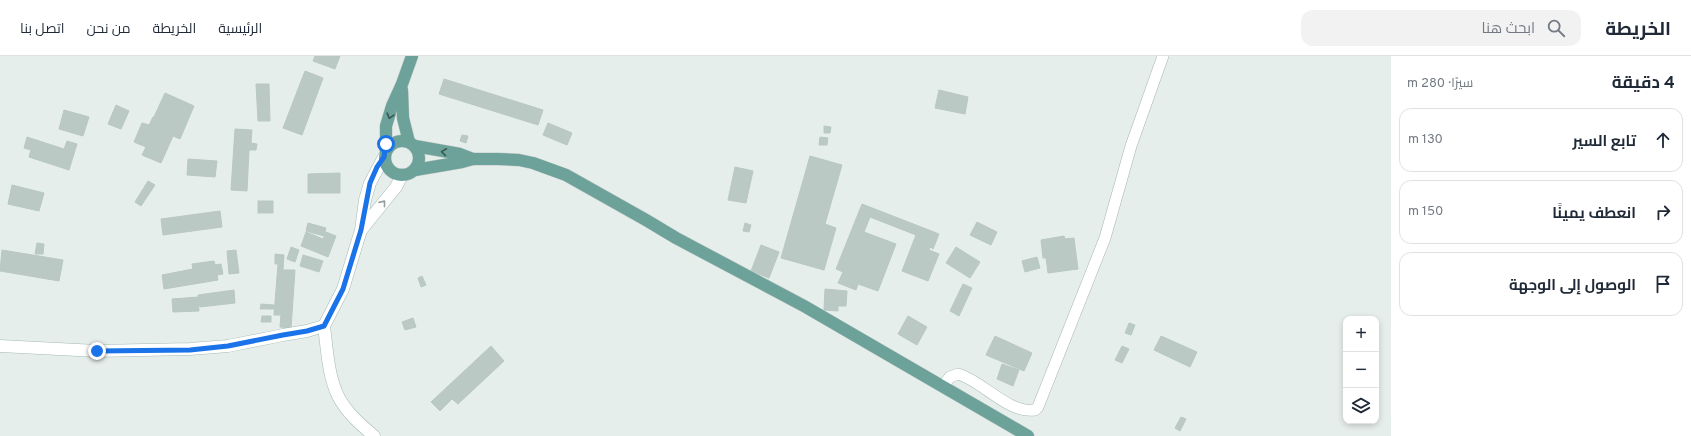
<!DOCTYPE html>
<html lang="ar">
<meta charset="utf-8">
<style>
body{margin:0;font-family:Overpass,Cairo,sans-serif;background:#f2f2f3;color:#1f2937;direction:rtl}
.controls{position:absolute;right:12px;bottom:12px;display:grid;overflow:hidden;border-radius:8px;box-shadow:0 2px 6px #0003}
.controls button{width:36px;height:36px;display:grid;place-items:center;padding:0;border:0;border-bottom:1px solid #e0e1e3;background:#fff;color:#1f2937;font:20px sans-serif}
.stop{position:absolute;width:12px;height:12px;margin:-9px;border:3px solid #1a73e8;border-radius:50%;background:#fff}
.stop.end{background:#1a73e8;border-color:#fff;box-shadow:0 1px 4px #0008}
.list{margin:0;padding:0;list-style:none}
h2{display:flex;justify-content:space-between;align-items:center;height:52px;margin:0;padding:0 16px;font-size:17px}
h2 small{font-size:13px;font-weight:400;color:#747a83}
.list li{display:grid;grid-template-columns:26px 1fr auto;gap:12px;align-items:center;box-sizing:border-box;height:64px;margin:0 8px 8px;padding:0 8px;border:1px solid #e0e1e3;border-radius:12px}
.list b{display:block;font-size:15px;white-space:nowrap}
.list em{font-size:13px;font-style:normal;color:#747a83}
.icon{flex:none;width:22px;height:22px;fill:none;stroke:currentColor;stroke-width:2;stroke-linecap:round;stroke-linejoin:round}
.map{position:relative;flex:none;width:1391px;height:380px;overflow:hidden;direction:ltr}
header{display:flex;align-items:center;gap:24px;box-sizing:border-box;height:56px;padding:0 20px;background:#fff;border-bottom:1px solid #e0e1e3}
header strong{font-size:19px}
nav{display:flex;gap:22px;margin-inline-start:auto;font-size:14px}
.search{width:280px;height:36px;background:#f2f2f3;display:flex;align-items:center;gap:10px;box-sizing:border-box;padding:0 14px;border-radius:12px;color:#747a83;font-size:15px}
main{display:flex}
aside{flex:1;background:#fff}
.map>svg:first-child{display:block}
</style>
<header>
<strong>الخريطة</strong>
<div class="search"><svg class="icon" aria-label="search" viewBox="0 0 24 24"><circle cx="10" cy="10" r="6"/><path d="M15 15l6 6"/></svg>ابحث هنا</div>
<nav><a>الرئيسية</a><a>الخريطة</a><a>من نحن</a><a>اتصل بنا</a></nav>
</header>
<main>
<aside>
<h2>4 دقيقة<small>سيرًا · 280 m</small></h2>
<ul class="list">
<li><svg class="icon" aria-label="ahead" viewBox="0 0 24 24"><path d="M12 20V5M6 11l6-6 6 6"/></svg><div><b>تابع السير</b></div><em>130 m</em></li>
<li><svg class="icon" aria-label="right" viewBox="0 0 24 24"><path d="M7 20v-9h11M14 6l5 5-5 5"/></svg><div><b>انعطف يمينًا</b></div><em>150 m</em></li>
<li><svg class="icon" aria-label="arrive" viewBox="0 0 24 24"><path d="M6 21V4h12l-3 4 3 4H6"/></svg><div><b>الوصول إلى الوجهة</b></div></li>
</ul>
</aside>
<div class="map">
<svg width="1391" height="380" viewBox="0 0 1391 380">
<rect width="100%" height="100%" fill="#e6eeeb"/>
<g fill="#bbc9c5" stroke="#b8c8c3">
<polygon points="315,0 340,0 335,13 313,5"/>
<polygon points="305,15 323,22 302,79 283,72"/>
<polygon points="444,23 543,54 538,69 439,38"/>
<polygon points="256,28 269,28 270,65 258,65"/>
<polygon points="939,34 968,41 965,58 935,52"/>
<polygon points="165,37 194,50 180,83 173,80 161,107 142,99 146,91 134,86 142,67 149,69 153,61 154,61"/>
<polygon points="116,49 129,55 121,73 108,68"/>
<polygon points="64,54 89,61 83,80 59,73"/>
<polygon points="548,67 572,77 567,89 543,79"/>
<polygon points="824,70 831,71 830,77 824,77"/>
<polygon points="235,73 252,74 251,87 257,88 256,94 249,94 247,135 231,134"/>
<polygon points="462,79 468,80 466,87 460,85"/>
<polygon points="27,81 64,93 67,85 77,88 69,114 29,101 31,94 24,92"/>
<polygon points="820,81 828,82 827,89 819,89"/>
<polygon points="810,100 842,109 825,168 836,172 824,214 781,202"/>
<polygon points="188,103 217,105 215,121 187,119"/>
<polygon points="735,111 753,115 746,147 728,144"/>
<polygon points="340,117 340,137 308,137 308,118"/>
<polygon points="148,125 155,129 141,150 135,146"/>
<polygon points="12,129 44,137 39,155 8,148"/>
<rect x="258" y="145" width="15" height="12"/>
<polygon points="862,148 939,178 933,193 930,191 929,194 939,198 928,225 902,215 916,179 870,161 864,176 896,188 878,235 858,228 856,234 838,227 843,216 836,213"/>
<polygon points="220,155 222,171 163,179 161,163"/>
<polygon points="977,166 997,176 991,189 970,179"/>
<polygon points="308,167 326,172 324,180 306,175"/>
<polygon points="745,167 751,169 749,176 743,175"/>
<polygon points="306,176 323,183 326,176 336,180 328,201 301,190"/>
<polygon points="1064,180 1065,183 1074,182 1078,213 1048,217 1046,202 1043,202 1041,184"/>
<polygon points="37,187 44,188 43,198 35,198"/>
<polygon points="761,189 779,196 769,222 751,215"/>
<polygon points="291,191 299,194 295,206 287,203"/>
<polygon points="956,191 980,206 970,222 946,207"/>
<polygon points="2,194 63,204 59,225 0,215"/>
<polygon points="236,194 239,217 229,218 227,195"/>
<polygon points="275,198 284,199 283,214 295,214 291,272 280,271 281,259 274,259 278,208 275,208"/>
<polygon points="303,199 323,205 319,216 300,210"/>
<polygon points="1037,201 1040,212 1025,216 1022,205"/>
<polygon points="214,205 215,209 221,208 223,218 217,219 218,224 164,233 162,219 193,213 192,208"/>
<polygon points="422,220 426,229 421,231 418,222"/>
<polygon points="963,228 972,232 959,260 950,255"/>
<polygon points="825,233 847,235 846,250 838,250 838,255 824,254"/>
<polygon points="234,234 235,247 200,251 198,239"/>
<polygon points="198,241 199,255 173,256 172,243"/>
<polygon points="261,248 274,249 274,253 260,253"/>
<polygon points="262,260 271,260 271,266 261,266"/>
<polygon points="908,260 927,271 917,289 898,278"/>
<polygon points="413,262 416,271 405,274 402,266"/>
<polygon points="1129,267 1135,269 1131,279 1125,277"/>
<polygon points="995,280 1032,297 1024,315 986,299"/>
<polygon points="1161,280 1197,296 1190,311 1154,294"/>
<polygon points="491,290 504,305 458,348 452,343 440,355 431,346"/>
<polygon points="1122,290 1129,293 1122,307 1115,304"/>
<polygon points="1002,308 1019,314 1013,330 997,323"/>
<polygon points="1181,361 1186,363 1180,375 1175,372"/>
</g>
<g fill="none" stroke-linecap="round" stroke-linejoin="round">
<g stroke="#a8b6b3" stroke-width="12">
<path id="street" d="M943,330l7,-9 8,-3c25,7 50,40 77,36l3,-3 67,-169 26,-92 32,-90"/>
</g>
<g stroke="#a4bab4" stroke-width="13">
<g id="secondary">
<polyline points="362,173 396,131 402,119"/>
<path d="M324,270c3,23 4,49 14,70 8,16 23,29 36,40"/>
<polyline points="0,290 97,295 190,293 228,290 283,279 307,275 324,270 343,233 361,174 365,144 370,127 384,101"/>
</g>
</g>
<g stroke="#c2cac8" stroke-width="13">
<g id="primary">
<polyline points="402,34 403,62 409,86"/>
<circle cx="402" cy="102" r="17"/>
<polyline points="415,90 460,98 473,103"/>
<polyline points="386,93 386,70 392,50 402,28 412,0"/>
<polyline points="415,114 462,106 473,103 498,103 519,104 533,107 566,119 646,164 676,182 804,250 1028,380"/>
</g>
</g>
<use href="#street" stroke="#fff" stroke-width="11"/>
<use href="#secondary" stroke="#fff" stroke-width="12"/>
<use href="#primary" stroke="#6ca299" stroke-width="12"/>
</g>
<defs><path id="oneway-chevron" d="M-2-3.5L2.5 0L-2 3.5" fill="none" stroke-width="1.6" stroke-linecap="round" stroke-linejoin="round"/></defs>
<g stroke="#375852">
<use href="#oneway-chevron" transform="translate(390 60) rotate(106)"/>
<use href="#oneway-chevron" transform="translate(444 96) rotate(-172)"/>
</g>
<use stroke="#92a09d" href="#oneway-chevron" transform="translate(383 147) rotate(-51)"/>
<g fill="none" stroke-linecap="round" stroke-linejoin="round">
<polyline stroke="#1a73e8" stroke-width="5" points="97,295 190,294 228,290 283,279 307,275 324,270 343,233 361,174 370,127 377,111 384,101 386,88"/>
</g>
</svg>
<div class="controls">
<button>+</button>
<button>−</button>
<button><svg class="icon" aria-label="layers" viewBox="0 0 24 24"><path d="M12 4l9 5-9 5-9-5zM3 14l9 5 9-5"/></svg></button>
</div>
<div class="stop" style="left:386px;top:88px"></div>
<div class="stop end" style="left:97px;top:295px"></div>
</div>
</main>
